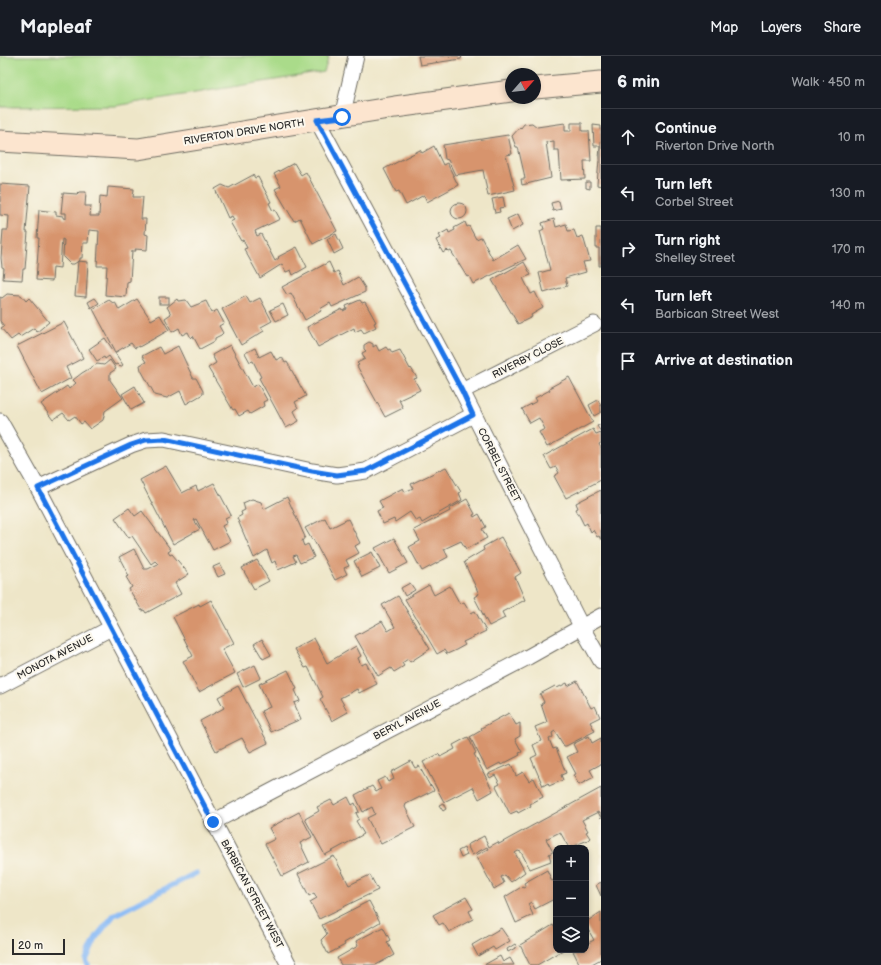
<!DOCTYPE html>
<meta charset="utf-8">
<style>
body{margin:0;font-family:"Balsamiq Sans",sans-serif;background:#20242c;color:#f1f3f6}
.controls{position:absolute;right:12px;bottom:12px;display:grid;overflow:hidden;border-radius:8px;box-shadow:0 2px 6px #0003}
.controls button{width:36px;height:36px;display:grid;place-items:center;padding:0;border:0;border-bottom:1px solid #363941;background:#171b24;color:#f1f3f6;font:20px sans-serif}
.compass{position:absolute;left:505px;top:12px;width:36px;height:36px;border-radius:50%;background:#171b24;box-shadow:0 2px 6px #0003;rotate:62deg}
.scale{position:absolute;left:12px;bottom:10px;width:53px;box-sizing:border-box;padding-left:4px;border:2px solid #2b2b2b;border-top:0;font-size:11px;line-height:14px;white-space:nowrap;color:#2b2b2b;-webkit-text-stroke:3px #fbf7ec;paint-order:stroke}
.stop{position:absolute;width:12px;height:12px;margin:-9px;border:3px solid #1a73e8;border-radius:50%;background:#fff}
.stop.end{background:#1a73e8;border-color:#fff;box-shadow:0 1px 4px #0008}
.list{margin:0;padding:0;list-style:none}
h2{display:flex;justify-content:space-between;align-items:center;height:52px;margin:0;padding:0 16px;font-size:17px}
h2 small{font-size:13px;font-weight:400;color:#9ea1a6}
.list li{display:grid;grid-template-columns:26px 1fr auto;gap:12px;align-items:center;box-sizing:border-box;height:56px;padding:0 16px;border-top:1px solid #363941}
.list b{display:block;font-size:15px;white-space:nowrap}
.list p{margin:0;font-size:13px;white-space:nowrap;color:#9ea1a6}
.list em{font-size:13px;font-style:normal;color:#9ea1a6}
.icon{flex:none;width:22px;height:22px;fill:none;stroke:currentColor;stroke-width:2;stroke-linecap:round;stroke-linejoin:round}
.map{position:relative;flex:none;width:601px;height:909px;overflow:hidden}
header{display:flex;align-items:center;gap:24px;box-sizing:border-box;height:56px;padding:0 20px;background:#171b24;border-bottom:1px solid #363941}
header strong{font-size:19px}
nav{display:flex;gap:22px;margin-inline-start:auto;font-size:14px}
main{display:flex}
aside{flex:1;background:#171b24}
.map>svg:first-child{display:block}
</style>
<header>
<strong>Mapleaf</strong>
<nav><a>Map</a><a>Layers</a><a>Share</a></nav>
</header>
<main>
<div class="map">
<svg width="601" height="909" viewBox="0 0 601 909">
<rect width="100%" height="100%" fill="#fbf7ec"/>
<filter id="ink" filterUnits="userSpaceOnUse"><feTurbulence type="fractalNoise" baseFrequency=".025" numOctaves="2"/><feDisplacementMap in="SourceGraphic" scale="8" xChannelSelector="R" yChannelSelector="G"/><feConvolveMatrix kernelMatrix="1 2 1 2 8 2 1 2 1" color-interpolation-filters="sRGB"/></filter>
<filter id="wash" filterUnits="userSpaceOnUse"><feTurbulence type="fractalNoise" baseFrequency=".012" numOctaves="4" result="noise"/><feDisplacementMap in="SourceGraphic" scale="16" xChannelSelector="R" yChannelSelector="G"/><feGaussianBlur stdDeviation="0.9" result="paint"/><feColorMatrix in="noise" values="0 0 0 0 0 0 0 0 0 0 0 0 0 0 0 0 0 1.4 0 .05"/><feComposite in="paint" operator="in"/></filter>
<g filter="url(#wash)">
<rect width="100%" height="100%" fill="#eee6c8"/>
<polygon fill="#aadb8a" stroke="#6a835a" points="0,0 329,0 324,16 115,50 0,51"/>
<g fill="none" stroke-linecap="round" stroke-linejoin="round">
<polyline stroke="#8abbf6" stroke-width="5.5" points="88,909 86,904 97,880 114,859 196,817"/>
</g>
<g id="blocks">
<g fill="#d7946d">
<polygon points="418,0 462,0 461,3 420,9"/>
<polygon points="532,67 537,71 565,67 565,75 571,75 571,67 582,67 582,75 589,75 591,105 584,105 585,123 561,124 559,94 554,94 554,85 546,86 551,122 522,129 521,123 525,123 524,117 518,91 516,91 512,80 520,71 521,72 524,68"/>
<polygon points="593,69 601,70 601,130 597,129 600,90 594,90"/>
<polygon points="508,79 512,98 506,99 515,134 488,140 483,114 455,119 448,104 445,103 443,89"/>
<polygon points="434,90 443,109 447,107 458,129 427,146 424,139 406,149 399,135 396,136 384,113 420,94 422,97"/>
<polygon points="294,107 301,119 306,116 337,175 313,188 300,162 294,165 275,133 281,130 274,118"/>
<polygon points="253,119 255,122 258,121 271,146 269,147 273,155 275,154 280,163 255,175 257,180 261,178 275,205 279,202 278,201 297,191 307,211 293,219 291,214 286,216 282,208 260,222 244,193 247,192 243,184 241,185 230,166 234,164 232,160 228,162 215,133 222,129 229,132"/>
<polygon points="586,126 590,126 590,133 586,132"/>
<polygon points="0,128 30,130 26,176 28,176 25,213 23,213 22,224 3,223 4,212 2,211 1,202 3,174 8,174 9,160 0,159"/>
<polygon points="108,131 134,133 133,141 143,141 141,163 146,163 145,178 148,179 147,194 135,193 136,195 132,195 130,225 127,226 126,241 105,239 107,210 97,210 99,175 89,174 88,187 83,187 82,202 80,202 80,204 74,208 70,208 63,201 64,184 62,183 60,212 53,211 52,225 36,224 39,182 37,182 39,154 56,156 56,159 63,160 63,162 66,163 66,157 61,157 63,137 77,138 79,136 86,136 85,150 91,150 90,160 99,160 100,140 107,141"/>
<polygon points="503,141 505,151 499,152 500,156 495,157 492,143"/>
<polygon points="559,145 561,153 553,155 551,147"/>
<circle cx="459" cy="155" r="8"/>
<polygon points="518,158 523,169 512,175 507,163"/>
<polygon points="554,163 556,171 566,168 568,175 574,174 577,182 583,180 590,205 583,206 586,216 565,222 567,230 544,237 539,217 550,214 540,175 544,173 542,167"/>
<polygon points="465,166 467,171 469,170 476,183 481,181 493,204 518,189 526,203 473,228 469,220 467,221 451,195 449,196 447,194 443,197 436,184 441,182 439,179 448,174 449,177 455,174 454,172"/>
<polygon points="596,172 601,172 601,210 599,210 599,192 596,192"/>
<polygon points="336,178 343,193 334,198 327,183"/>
<polygon points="78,205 88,206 86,241 75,240"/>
<polygon points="329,206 334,217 338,215 344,229 358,221 365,232 365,236 332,251 330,247 320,253 321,255 305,264 291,237 287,239 282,231"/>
<polygon points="524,206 531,219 523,222 531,238 535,236 543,252 531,259 532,261 518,268 492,224"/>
<polygon points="7,238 21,239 26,245 29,242 49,266 37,276 34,272 20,281 18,279 11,284 1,272 4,270 0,265 0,241 2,242"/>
<polygon points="246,240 250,247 260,242 272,265 261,271 264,275 241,289 222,253"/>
<rect x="159" y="241" width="10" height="7"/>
<polygon points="95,242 99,247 91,252 88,246"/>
<polygon points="137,243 151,264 160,259 169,274 139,291 139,290 135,292 131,287 116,296 93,253 109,244 113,247 115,246 119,254"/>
<polygon points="177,243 178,245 186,244 191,251 206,245 212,257 217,254 224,267 219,270 223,277 221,279 215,282 215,285 200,293 193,280 191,282 188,276 182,279 179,272 172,276 165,262 171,258 167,251"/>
<polygon points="360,244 362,247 365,246 376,266 374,267 376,271 364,277 361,273 355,276 354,272 318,291 307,271 342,253 343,255 347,253 346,250"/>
<polygon points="283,248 288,259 276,265 270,254"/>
<polygon points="64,266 83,302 66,311 71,322 42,338 17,290"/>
<polygon points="105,282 123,309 120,311 117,308 115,309 109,300 105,303 104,301 97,305 89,293"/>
<polygon points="369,286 373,288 373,291 376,289 379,295 386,291 388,294 390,293 392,297 400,294 410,313 411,312 417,322 414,323 420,334 399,344 403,352 385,361 357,310 359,309 357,307 365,303 362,297 366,295 364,293 364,289"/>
<polygon points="230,289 253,331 258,328 267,344 263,346 264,350 250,358 248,355 239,360 235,353 233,354 208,312 216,307 212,299"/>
<polygon points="178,290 193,322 196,322 203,335 203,338 186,348 180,335 167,342 155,339 141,314 140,309 146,306 142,300 159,291 163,298"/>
<polygon points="255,292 259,301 271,295 276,304 282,301 285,307 287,306 306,340 295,346 298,352 294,355 299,365 286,372 259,322 261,321 253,305 250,306 245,297"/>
<polygon points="110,304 116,313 110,317 110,324 123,342 105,355 103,364 90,373 84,366 81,368 75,360 69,364 63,357 53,364 41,348 67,330 69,333 76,327 73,324 82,317 97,308 104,309"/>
<polygon points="569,321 593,366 547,391 539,376 545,373 539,362 530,367 522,353 537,345 535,342 550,334 549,332"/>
<polygon points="135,330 144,347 131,354 122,338"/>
<polygon points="598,344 601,350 601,356 594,360 589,349"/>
<polygon points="601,368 601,387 599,388 601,392 601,424 566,442 554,420 559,417 556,411 551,413 544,400 593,373 596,378 601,376 597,370"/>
<polygon points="166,410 182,437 196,430 198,435 214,427 231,459 225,462 227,467 222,470 230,485 213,494 196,463 194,464 200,473 173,488 140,424"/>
<polygon points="446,411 461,436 459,437 462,444 422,467 420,463 416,465 410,456 395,466 394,463 383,468 377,455 383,452 379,445 403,432 405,436 413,432 411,428"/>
<polygon points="601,434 601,484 599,480 597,481 593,474 591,476 587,467 584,469 576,453 578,452 576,447"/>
<polygon points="287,441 305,481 302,485 304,490 308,488 314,501 300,507 296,499 293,500 296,506 278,514 275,505 272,507 267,494 254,502 237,462 242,459 241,456 245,454 243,447 252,443 261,446 264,453"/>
<polygon points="467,443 475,458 473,459 474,461 479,458 486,471 482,473 487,482 466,493 461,485 444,493 448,501 422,515 409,491 420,485 414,474 450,455 449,453"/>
<polygon points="129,452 135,460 142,455 171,494 168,496 170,499 172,498 189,518 175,527 181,538 146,557 144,554 142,555 129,533 132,531 126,521 129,520 119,501 134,493 144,513 148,513 158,508 155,505 151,508 132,480 129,482 115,462"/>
<polygon points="325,462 330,472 348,463 360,487 355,490 359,497 346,504 349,510 344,512 347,518 335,524 313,483 312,484 305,472"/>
<polygon points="501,481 521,517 515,521 525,544 502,556 505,562 489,570 474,541 479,538 464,506 484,494 483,491"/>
<polygon points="394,482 408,507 389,517 375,492"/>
<polygon points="372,496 380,512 362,521 354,505"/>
<polygon points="257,504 269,525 254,533 242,512"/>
<polygon points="220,508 225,518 218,521 213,511"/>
<polygon points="410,527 415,534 405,540 401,532"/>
<polygon points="429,529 434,539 450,530 460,548 464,546 471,557 475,555 486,575 463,586 465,589 456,594 447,598 444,594 437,598 405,543"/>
<polygon points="398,540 430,593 410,606 408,603 402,607 404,610 394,616 391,612 378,620 355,580 382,565 388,575 395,571 382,549"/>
<polygon points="211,544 234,587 222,593 235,617 199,636 183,605 193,600 173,561 199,548 200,550"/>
<polygon points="314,582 327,607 356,590 361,600 358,602 361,609 366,607 377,628 359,637 357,633 340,642 348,656 332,665 320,643 323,641 308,611 305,612 294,593"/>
<polygon points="262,583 271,599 263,603 254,588"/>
<polygon points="255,609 261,622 243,631 237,618"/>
<polygon points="288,614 297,633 295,634 300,645 294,647 301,663 271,676 261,655 270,651 259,628"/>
<polygon points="577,625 591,652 595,650 600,661 590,666 595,675 566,690 564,690 555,675 552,677 553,681 549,683 553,693 556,692 566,717 561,719 563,724 549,730 548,727 543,730 531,702 537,699 533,689 541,685 535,671 547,666 541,648 544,646 540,638 555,630 557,632 567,627 568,630"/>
<polygon points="238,630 268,687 250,696 242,682 216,695 200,665 224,652 218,641"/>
<polygon points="509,657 516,669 520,667 520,680 515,683 522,696 519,697 520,699 501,709 500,707 487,714 470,681 482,674 481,672"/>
<polygon points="589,680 592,687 601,682 601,708 590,714 594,721 579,729 573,719 576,718 567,701 577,696 573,688"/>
<polygon points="468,681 476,697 474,698 493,735 479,743 473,731 444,746 423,706 439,698 440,701 455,693 453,689"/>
<polygon points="411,705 415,712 419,710 430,730 431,729 434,734 406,748 405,751 415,771 381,788 367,762 375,758 372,751 363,756 355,739 372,730 376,736 381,733 377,725 385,721 388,726 394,723 391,716"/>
<polygon points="511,708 516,720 523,716 529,725 534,722 543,741 530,748 531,750 518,757 517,755 510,758 496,730 500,728 495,719 490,722 488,718"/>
<polygon points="601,732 601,762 598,756 582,764 588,775 586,776 590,782 588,784 569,792 560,776 546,783 553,796 549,798 551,805 530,813 521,796 518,795 515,797 525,816 511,826 505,819 501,821 504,827 494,833 476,799 488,793 487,791 472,799 467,789 484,780 489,791 498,786 499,788"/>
<polygon points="348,741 352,749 355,747 359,756 356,757 359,763 356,765 364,778 325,799 305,763 319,755 317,751 331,744 334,749"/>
<polygon points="443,747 446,753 443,755 439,749"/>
<polygon points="299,756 312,781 300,787 309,806 282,820 265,788 275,783 269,772"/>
<polygon points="464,792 467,799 461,802 458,795"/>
<polygon points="334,800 349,829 370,819 378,834 319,863 310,846 317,842 314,837 309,840 298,818"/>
<polygon points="547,814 552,825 554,824 556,827 556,842 535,853 531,846 528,848 533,859 516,867 505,841 523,830 524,832 526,831 524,827"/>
<polygon points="601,826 601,840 596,829"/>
<polygon points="466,841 473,853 469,855 473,863 449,876 443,867 439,869 433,859"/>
<polygon points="369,845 380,866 344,887 345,889 328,898 321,884 327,878 322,869"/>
<polygon points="601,856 601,903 590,909 580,909 573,895 586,894 586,888 594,884 586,870 586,866"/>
<polygon points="553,869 556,874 556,894 563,894 537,909 530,909 520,889"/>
<polygon points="383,871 390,884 387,886 394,899 376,909 341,909 337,902 358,890 356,885"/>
<polygon points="501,872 510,885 495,894 493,891 478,900 472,889"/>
<polygon points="515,888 517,891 508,896 507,893"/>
<polygon points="500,900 503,906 510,902 514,909 484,909"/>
</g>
</g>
</g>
<g filter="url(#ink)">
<use href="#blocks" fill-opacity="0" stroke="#6f6c62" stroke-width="1"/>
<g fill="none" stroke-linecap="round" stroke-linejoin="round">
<g stroke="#6f6c62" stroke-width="17">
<g id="street">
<polyline points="342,61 356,0"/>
<polyline points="317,64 462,335 581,570 601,605"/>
<polyline points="462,335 594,268"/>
<polyline points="0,365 38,432 289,909"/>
<polyline points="38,432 131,389 146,384 164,383 312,415 337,419 366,415 473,359"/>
<polyline points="0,630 111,572"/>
<polyline points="213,766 528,601 601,560"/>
</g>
</g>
<g stroke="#6f6c62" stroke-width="23">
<g id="secondary">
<polyline points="535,32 601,26"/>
<polyline points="0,85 138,93 395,51 511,35"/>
</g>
</g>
<use href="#street" stroke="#fff" stroke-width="15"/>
<use href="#secondary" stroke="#fce5cf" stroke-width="21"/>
</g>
</g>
<g fill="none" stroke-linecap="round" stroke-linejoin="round" filter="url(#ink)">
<polyline stroke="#1a73e8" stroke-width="5" points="213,766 38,432 131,389 146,384 164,383 312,415 337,419 366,415 473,359 462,335 317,64 342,61"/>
</g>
<g text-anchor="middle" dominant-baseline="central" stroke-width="4" stroke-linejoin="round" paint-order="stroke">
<g font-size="10" fill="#2b2b2b" stroke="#fbf7ec">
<text transform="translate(244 76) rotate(-9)">RIVERTON DRIVE NORTH</text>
<text transform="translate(528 302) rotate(-27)">RIVERBY CLOSE</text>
<text transform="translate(499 409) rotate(63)">CORBEL STREET</text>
<text transform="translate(55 601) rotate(-28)">MONOTA AVENUE</text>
<text transform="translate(407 664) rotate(-28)">BERYL AVENUE</text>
<text transform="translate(252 838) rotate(62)">BARBICAN STREET WEST</text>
</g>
</g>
</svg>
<div class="controls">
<button>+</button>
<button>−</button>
<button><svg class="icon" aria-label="layers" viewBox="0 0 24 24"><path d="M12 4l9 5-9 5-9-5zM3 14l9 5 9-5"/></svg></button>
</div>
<svg class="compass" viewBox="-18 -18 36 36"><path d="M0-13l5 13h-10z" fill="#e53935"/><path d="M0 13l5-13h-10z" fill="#9ea1a6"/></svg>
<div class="scale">20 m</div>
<div class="stop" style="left:342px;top:61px"></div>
<div class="stop end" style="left:213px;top:766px"></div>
</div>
<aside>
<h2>6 min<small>Walk · 450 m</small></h2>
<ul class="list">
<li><svg class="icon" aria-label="ahead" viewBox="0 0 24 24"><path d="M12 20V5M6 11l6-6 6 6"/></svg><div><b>Continue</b><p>Riverton Drive North</p></div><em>10 m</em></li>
<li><svg class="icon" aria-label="left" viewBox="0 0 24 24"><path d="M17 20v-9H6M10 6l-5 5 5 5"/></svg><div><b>Turn left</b><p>Corbel Street</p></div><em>130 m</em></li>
<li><svg class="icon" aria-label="right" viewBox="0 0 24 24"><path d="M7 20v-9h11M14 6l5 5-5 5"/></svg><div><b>Turn right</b><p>Shelley Street</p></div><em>170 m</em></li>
<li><svg class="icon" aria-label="left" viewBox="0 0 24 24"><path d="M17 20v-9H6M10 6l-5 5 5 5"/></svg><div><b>Turn left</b><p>Barbican Street West</p></div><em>140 m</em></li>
<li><svg class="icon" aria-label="arrive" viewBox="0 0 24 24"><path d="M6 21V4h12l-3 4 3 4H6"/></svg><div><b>Arrive at destination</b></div></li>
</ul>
</aside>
</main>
